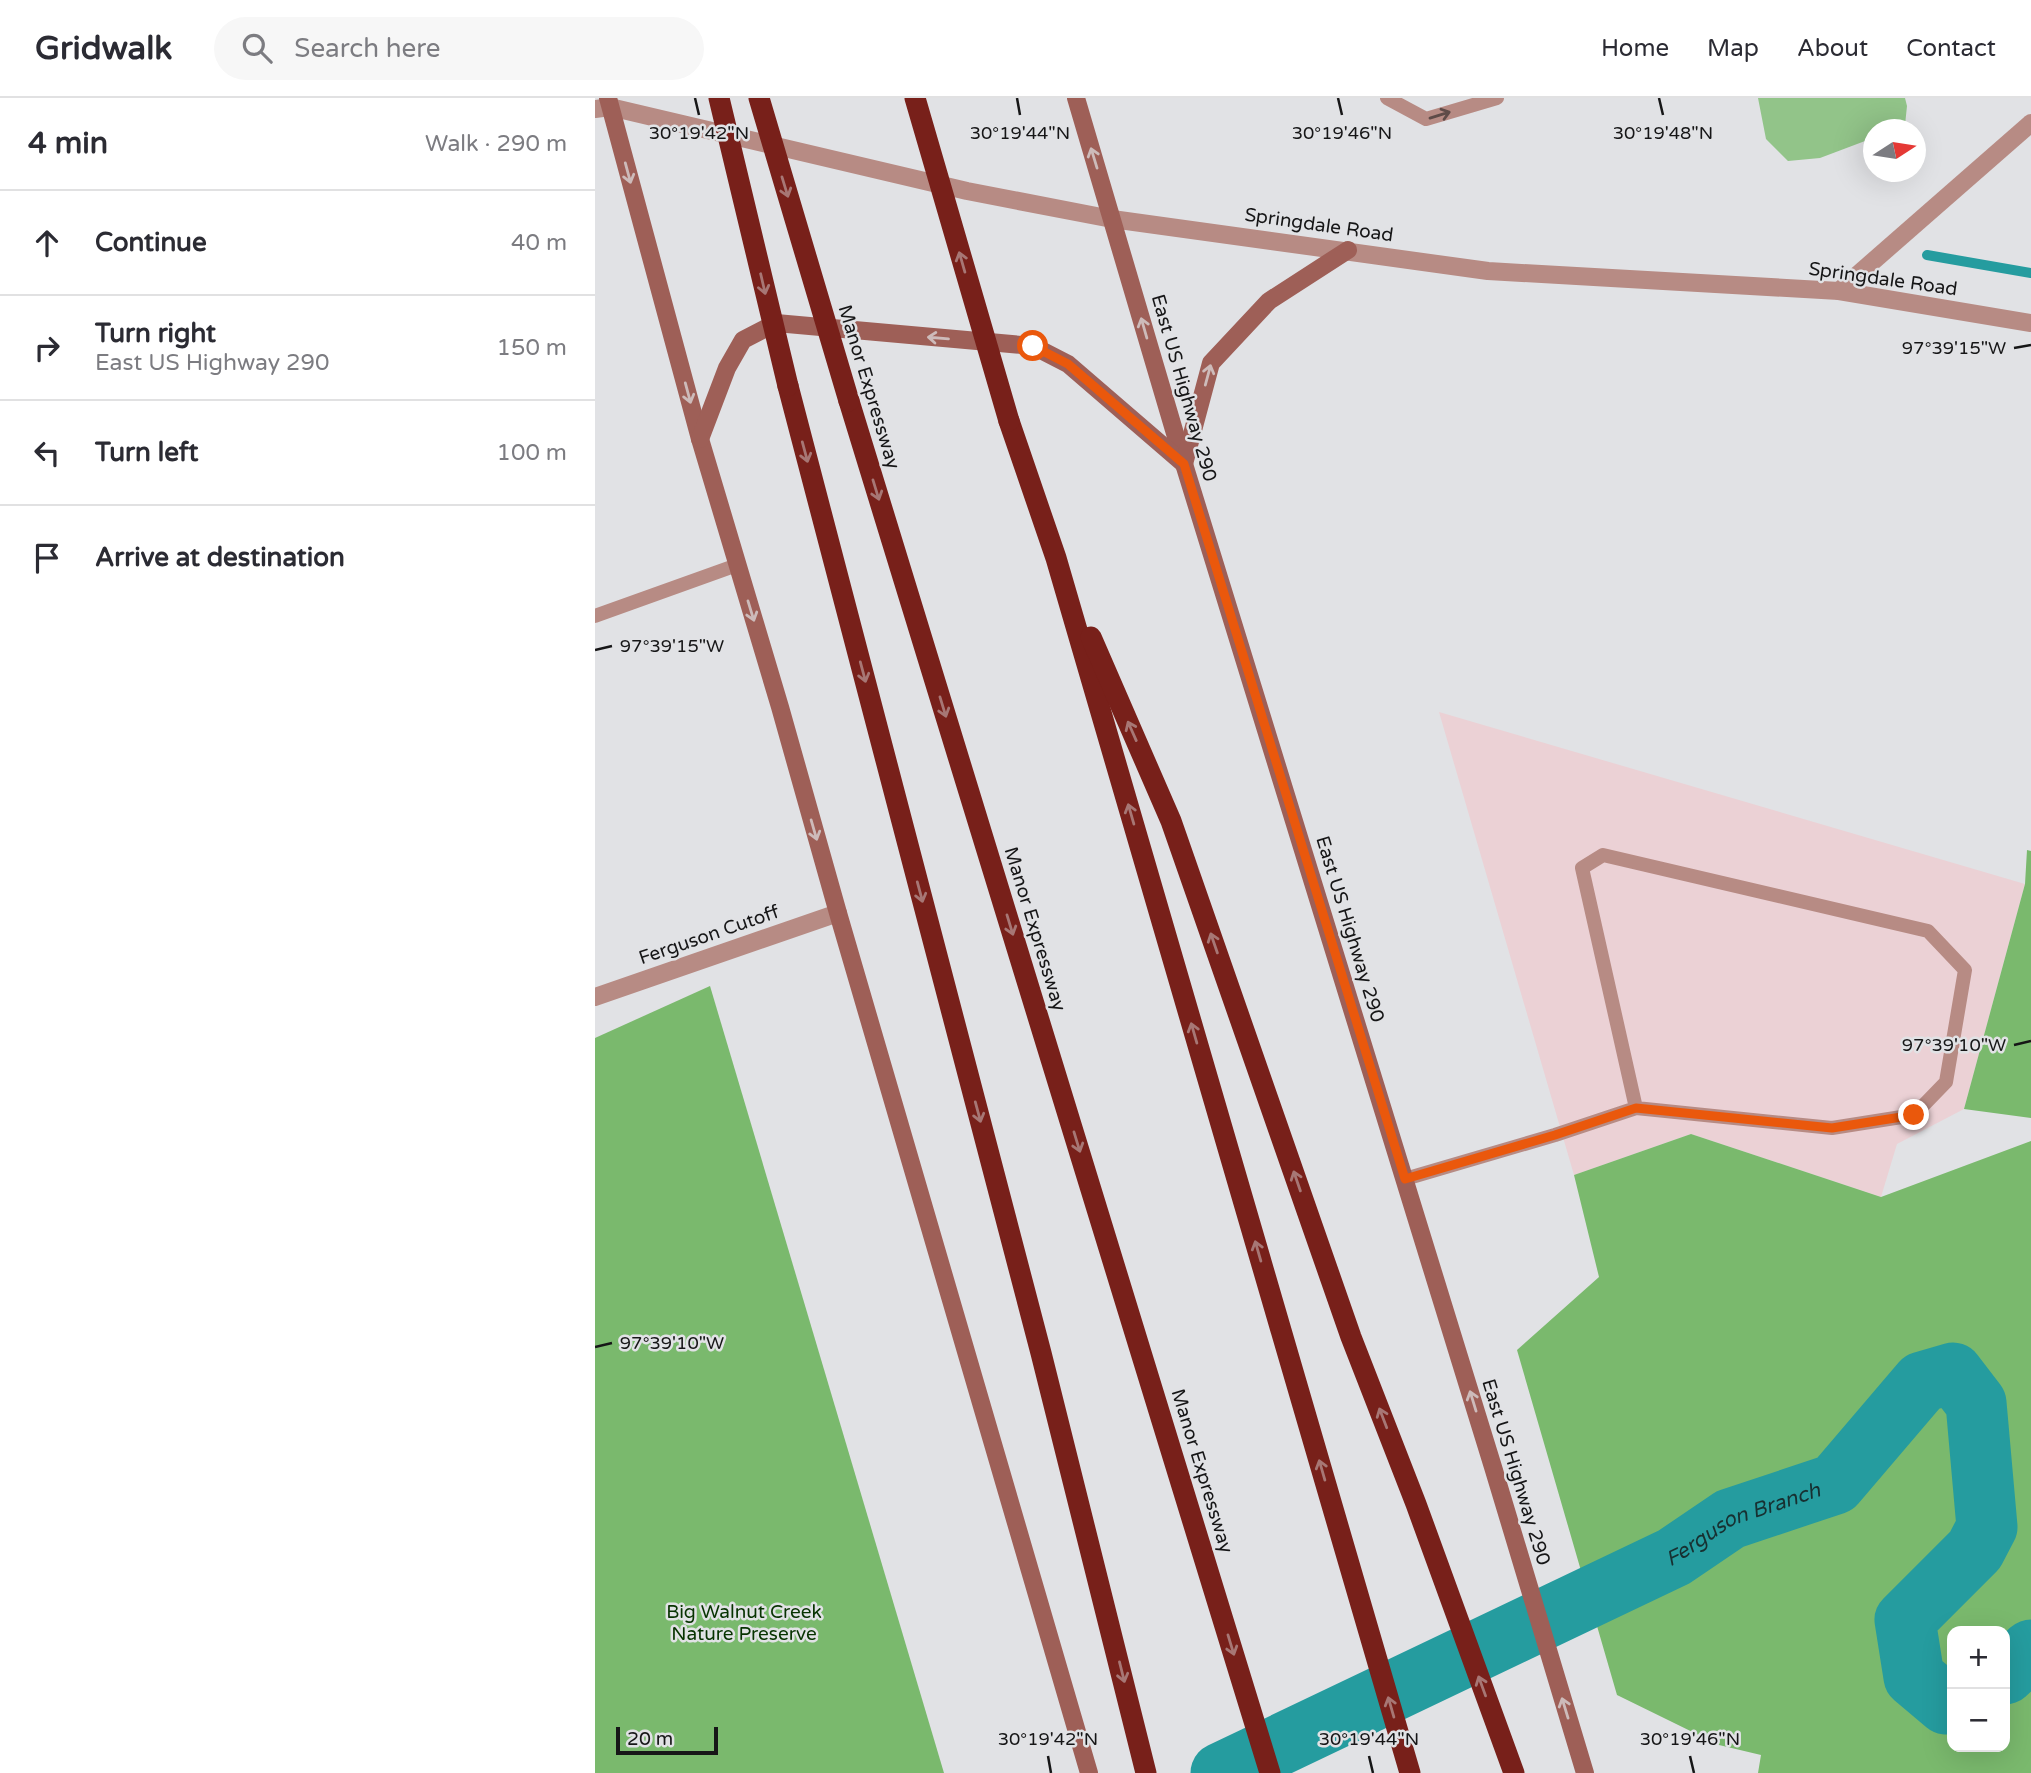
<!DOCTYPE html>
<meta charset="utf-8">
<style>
body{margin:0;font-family:"Varela Round",sans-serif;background:#f7f7f7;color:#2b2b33}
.controls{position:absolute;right:21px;bottom:21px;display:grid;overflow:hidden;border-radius:14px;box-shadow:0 7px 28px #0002}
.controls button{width:63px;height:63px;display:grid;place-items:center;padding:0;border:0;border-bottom:2px solid #e1e1e2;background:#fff;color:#2b2b33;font:35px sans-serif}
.compass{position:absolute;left:1268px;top:21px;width:63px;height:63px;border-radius:50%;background:#fff;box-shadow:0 7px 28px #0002;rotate:78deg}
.scale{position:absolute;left:21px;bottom:18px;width:102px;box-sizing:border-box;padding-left:7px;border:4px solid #161617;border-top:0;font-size:19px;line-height:24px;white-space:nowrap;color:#161617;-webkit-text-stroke:5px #e1e2e5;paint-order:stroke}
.stop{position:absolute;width:21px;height:21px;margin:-16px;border:5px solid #ea580c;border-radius:50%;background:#fff}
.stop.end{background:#ea580c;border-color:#fff;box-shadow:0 2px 7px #0008}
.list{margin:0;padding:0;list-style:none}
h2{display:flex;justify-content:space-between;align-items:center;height:91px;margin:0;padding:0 28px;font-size:30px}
h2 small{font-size:23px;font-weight:400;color:#7c7c81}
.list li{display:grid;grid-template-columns:46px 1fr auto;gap:21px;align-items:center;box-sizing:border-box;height:105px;padding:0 28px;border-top:2px solid #e1e1e2}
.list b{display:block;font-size:26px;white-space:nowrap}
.list p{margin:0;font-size:23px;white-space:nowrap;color:#7c7c81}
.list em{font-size:23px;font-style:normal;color:#7c7c81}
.icon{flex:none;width:38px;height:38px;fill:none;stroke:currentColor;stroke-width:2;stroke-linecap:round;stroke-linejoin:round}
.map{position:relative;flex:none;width:1436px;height:1675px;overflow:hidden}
header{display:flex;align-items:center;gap:42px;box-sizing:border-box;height:98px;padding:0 35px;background:#fff;border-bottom:2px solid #e1e1e2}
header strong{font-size:33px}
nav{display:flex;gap:38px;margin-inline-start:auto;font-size:24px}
.search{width:490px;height:63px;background:#f7f7f7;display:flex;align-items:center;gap:18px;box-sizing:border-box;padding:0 24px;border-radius:38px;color:#7c7c81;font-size:26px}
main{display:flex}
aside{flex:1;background:#fff}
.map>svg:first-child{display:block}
</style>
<header>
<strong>Gridwalk</strong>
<div class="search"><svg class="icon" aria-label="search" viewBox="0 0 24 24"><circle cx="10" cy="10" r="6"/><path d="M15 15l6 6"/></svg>Search here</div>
<nav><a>Home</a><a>Map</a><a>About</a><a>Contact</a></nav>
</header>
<main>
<aside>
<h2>4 min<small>Walk · 290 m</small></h2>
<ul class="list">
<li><svg class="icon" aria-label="ahead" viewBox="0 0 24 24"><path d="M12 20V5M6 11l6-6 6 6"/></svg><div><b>Continue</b></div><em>40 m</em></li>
<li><svg class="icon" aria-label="right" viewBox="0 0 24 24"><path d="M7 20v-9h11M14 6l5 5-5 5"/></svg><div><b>Turn right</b><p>East US Highway 290</p></div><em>150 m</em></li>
<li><svg class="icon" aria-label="left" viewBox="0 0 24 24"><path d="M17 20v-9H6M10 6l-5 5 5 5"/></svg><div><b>Turn left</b></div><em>100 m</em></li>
<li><svg class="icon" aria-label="arrive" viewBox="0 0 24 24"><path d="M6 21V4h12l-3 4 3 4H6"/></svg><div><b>Arrive at destination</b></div></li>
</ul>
</aside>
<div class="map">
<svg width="1436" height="1675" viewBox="0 0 1436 1675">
<rect width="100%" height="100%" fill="#e1e2e5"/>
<polygon fill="#ebd1d5" points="844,614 1430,786 1369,1011 1302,1046 1286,1099 1096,1036 979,1077"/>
<polygon fill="#92c489" points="1163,0 1310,0 1312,8 1310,27 1299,31 1279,32 1278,40 1225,60 1193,63 1171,41"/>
<g fill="#7ab96d" fill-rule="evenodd">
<polygon points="1432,752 1436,753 1436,1020 1369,1011 1430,786"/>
<polygon points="115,888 349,1675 0,1675 0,940"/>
<path d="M1096,1036l190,63 150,-56v632h-273l3,-18 -42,-10 -102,-50 -100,-345 82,-73 -25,-102zM1410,1533v116h-53v-116z"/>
</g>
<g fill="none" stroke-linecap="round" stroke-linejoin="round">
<polyline stroke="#259c9f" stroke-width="10" points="1332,157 1436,175"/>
<g stroke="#259c9f" stroke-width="61">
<polyline points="1410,1576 1436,1552"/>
<path id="s1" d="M626,1675l453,-216 56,-38 105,-35 87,-102 31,-9 23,30 11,124 -12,23 -70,70 9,57 32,27 6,-3"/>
</g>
<g stroke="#b78b84" stroke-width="14">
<polyline points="792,0 831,21 902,0"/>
<polyline points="0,518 142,467"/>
<polyline points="810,1081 960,1037 1041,1010 1237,1030 1319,1017 1351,984 1370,872 1333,833 1008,757 987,770 1041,1010"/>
</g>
<g stroke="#b78b84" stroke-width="18">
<polyline points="1244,193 1436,25"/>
<polyline points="0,899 243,815"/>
</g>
<polyline stroke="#b78b84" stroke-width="18" points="0,11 15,9 372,93 517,121 893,173 1244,193 1436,225"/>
<g stroke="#9e5f57" stroke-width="18">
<polyline points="13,0 105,341 185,609 243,815 494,1675"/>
<polyline points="481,0 589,366 898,1369 990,1675"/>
<polyline points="105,341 132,270 148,242 181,225 438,248 473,266 589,366"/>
<polyline points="589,366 616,265 674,203 753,152"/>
</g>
<g stroke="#78201a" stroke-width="21">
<polyline points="193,288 446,1255 551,1675"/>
<polyline points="254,303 675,1675"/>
<polyline points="414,323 461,460 815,1675"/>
<polyline points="496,539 576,723 756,1239 821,1406 919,1675"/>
</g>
<g stroke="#78201a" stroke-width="21">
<polyline points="124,0 193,288"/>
<polyline points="164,0 254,303"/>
<polyline points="320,0 414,323"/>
</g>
</g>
<defs><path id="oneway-shaft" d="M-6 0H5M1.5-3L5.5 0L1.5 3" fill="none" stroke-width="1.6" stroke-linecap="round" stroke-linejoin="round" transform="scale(1.75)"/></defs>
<use stroke="#5e4b48" href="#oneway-shaft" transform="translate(845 17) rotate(-17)"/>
<g stroke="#cdbbba">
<use href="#oneway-shaft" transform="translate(499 60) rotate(-107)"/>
<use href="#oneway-shaft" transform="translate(33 75) rotate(75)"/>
<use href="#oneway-shaft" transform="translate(549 230) rotate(-106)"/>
<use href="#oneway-shaft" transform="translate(343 240) rotate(-175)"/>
<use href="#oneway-shaft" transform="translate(613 277) rotate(-75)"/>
<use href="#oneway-shaft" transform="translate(93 295) rotate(75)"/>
<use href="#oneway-shaft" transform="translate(156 513) rotate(73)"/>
<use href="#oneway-shaft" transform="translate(219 732) rotate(74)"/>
<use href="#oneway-shaft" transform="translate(878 1303) rotate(-107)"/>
<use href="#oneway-shaft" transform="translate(970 1610) rotate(-107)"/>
</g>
<g stroke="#a77775">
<use href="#oneway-shaft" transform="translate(190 89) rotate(73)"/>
<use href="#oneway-shaft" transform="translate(367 164) rotate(-106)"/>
<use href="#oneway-shaft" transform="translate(168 186) rotate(77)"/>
<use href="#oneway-shaft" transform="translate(210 354) rotate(75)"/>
<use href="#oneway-shaft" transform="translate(281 392) rotate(73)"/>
<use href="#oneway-shaft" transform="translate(268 574) rotate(75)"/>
<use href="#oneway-shaft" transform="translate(348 609) rotate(73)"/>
<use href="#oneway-shaft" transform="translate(537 633) rotate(-114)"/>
<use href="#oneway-shaft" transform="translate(536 716) rotate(-106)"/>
<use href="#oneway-shaft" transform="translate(325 794) rotate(75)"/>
<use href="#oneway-shaft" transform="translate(415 827) rotate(73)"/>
<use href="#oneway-shaft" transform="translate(619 845) rotate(-109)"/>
<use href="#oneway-shaft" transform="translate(599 935) rotate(-106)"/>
<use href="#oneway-shaft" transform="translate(383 1014) rotate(75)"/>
<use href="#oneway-shaft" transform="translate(482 1044) rotate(73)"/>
<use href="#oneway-shaft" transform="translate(702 1083) rotate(-109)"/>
<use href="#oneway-shaft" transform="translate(663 1153) rotate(-106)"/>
<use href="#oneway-shaft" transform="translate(788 1320) rotate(-111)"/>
<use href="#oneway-shaft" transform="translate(727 1372) rotate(-106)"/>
<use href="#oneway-shaft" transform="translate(636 1547) rotate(73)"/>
<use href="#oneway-shaft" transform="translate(527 1574) rotate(76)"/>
<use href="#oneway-shaft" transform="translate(887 1588) rotate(-110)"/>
<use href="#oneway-shaft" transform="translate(796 1609) rotate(-106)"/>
</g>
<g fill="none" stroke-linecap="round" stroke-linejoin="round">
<polyline stroke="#ea580c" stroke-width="9" points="438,248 473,266 589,366 810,1081 960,1037 1041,1010 1237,1030 1319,1017"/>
</g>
<path fill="none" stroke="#161617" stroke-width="2.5" d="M100,0l4,17M422,0l3,17M743,0l4,17M1064,0l4,17M1419,250l17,-3M0,552l17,-4M1419,947l17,-4M0,1249l17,-4M453,1658l3,17M774,1658l4,17M1095,1658l4,17"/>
<g text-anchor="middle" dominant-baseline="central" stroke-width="5" stroke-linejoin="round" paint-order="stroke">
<g font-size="19" fill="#161617" stroke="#e1e2e5">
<text transform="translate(724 127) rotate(8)">Springdale Road</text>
<text transform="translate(1288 181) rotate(8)">Springdale Road</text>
<text transform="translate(274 289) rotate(73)">Manor Expressway</text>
<text transform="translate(589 290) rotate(74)">East US Highway 290</text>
<text transform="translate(440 831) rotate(73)">Manor Expressway</text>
<text transform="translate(755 831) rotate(73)">East US Highway 290</text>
<text transform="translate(114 837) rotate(-19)">Ferguson Cutoff</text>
<text transform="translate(607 1373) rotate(73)">Manor Expressway</text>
<text transform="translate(921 1374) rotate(73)">East US Highway 290</text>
</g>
<g font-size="19" fill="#073300" stroke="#e1e2e5">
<text x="149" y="1514">Big Walnut Creek<tspan x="149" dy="22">Nature Preserve</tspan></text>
</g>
<g font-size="21" font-style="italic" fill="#173031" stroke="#e1e2e5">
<text stroke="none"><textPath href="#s1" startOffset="579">Ferguson Branch</textPath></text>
</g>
</g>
<g font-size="18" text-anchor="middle" fill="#161617" stroke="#e1e2e5" stroke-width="5" stroke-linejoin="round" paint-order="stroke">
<text x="104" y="41">30°19'42"N</text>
<text x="425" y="41">30°19'44"N</text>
<text x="747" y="41">30°19'46"N</text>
<text x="1068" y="41">30°19'48"N</text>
<text x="1359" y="256">97°39'15"W</text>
<text x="77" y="554">97°39'15"W</text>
<text x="1359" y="953">97°39'10"W</text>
<text x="77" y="1251">97°39'10"W</text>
<text x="453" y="1647">30°19'42"N</text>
<text x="774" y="1647">30°19'44"N</text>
<text x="1095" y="1647">30°19'46"N</text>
</g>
</svg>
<div class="controls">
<button>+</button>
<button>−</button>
</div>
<svg class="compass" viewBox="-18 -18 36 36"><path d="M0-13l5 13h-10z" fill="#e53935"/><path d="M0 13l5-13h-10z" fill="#7c7c81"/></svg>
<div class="scale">20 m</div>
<div class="stop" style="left:438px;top:248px"></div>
<div class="stop end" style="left:1319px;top:1017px"></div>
</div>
</main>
